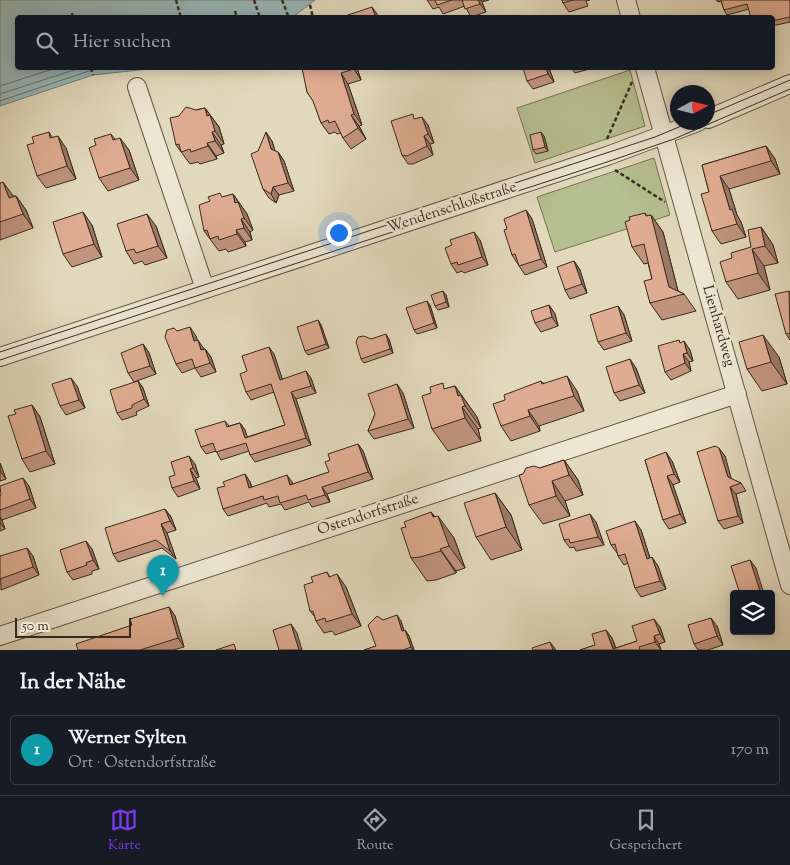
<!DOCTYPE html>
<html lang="de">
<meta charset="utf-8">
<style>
body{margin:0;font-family:"Sorts Mill Goudy",serif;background:#20242c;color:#f1f3f6}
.controls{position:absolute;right:15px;bottom:15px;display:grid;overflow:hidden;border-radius:5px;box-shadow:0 2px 12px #0003}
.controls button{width:45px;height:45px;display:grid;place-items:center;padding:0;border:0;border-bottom:1px solid #363941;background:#171b24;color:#f1f3f6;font:25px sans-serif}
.compass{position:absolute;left:670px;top:85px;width:45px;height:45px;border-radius:50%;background:#171b24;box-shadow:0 2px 12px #0003;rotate:83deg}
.scale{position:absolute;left:15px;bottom:12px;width:116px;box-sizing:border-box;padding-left:5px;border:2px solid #382a1e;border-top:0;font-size:14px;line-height:18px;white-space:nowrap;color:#382a1e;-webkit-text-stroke:4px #ece6d3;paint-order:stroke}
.you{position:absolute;left:338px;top:232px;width:18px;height:18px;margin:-12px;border:4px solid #fff;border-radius:50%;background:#1a73e8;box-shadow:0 0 0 8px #1a73e833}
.badge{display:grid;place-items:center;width:32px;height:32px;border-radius:50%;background:#7c3aed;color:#fff;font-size:16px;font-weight:700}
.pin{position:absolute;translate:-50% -41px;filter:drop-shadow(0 1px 2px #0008)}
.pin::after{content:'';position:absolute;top:26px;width:18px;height:15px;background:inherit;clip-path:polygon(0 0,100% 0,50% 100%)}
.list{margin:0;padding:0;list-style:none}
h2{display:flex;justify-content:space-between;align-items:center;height:65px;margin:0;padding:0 20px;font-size:21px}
h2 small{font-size:16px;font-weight:400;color:#9ea1a6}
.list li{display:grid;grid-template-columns:32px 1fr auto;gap:15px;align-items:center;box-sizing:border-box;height:70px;margin:0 10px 10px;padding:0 10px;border:1px solid #363941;border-radius:5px}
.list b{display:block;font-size:19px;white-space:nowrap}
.list p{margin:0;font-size:16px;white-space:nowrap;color:#9ea1a6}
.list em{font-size:16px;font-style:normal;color:#9ea1a6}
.icon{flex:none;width:28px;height:28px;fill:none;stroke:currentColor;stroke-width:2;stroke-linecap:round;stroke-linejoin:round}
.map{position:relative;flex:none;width:790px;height:650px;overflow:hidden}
.search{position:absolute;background:#171b24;box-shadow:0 2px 12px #0003;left:15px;right:15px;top:15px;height:55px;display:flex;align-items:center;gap:12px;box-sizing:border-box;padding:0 18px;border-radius:5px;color:#9ea1a6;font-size:19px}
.sheet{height:145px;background:#171b24}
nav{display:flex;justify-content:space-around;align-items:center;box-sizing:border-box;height:70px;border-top:1px solid #363941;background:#171b24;font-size:14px;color:#9ea1a6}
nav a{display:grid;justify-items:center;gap:2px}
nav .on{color:#7c3aed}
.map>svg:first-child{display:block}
</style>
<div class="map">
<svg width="790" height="650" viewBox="0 0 790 650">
<rect width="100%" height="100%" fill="#e2d9bc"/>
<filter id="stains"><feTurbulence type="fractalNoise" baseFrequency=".004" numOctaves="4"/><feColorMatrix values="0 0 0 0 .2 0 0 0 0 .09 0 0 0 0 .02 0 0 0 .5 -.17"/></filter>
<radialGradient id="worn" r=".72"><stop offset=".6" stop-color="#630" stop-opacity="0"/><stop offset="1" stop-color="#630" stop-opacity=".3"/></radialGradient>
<g fill="#b5bf8f" stroke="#767456">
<polygon points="630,70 645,126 535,163 517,108"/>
<polygon points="654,158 670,215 555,252 537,197"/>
</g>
<polygon fill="#98b8b9" stroke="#727f7b" points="0,0 315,0 293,17 18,18 18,68 157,68 93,75 0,106"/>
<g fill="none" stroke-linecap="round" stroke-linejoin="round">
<g stroke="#68716c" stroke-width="1">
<polyline points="0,86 56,68"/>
<polyline points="0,94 80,68"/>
<polyline points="0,101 92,70 114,68"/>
</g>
<g stroke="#625646" stroke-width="20">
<g id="street">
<polyline points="626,0 631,18"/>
<polyline points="645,68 790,585"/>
<polyline points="137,87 205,289"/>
<polyline points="708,119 790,84"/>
<polyline points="0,357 607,156 698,122"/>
<polyline points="0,636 737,394"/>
</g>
</g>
<g stroke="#382a1e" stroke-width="2.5" stroke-dasharray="4 2.5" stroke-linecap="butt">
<polyline points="176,0 181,18"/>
<polyline points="254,0 260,18"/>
<polyline points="282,0 289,18"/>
<polyline points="310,5 313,18"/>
<polyline points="235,11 237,18"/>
<polyline points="72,13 73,18"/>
<polyline points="222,16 223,18"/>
<polyline points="91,68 93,75"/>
<polyline points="607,139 632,82"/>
<polyline points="615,170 665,202"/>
</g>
<use href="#street" stroke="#ece6d3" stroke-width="18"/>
<g stroke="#382a1e" stroke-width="1">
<polyline points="708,115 790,80"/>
<polyline points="0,352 655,137 691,122"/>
<polyline points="0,360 607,162 674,139 790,89"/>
</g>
</g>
<g fill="#c0947d" stroke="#382a1e">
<polygon points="427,0 489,0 482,2 486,12 471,17 465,6 443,14 439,7 433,9"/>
<polygon points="562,0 590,0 586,1 588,6 569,12 563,3"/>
<polygon points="716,0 790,0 790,22 772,26 772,18 749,9 727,15 724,10 721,1 718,2"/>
<polygon points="304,68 357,68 361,80 348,84 362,125 359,126 366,139 351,149 343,138 341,133 337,134 335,132 329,134 321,123 314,102 307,92"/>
<polygon points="549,68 554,82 533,89 527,81"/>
<polygon points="571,68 593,68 575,73"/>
<polygon points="205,108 219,127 224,144 221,145 224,153 216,156 217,159 200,164 198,162 190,164 176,145 196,110"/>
<polygon points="416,119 428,125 434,143 430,144 433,155 413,164 408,164 402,155"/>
<polygon points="49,132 52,137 66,148 76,179 46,188 37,176 34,143"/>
<polygon points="111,134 115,139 129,150 139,180 108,191 99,178 96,145"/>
<polygon points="544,136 548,151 536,154 533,150"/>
<polygon points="272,141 275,151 278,152 284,161 294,191 279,195 276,203 269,198 263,189 258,151"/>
<polygon points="766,146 775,159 780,174 729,189 737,215 741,222 746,237 721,244 712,231 709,192 702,165"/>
<polygon points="0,183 13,196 16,196 26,210 33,228 0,240"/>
<polygon points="233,194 247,214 253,230 250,232 252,240 245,242 246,246 228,252 226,249 219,251 204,231 223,197"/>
<polygon points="526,210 532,219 547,267 525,275 512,255 507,229"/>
<polygon points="651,215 663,232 678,291 684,294 696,311 662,320 650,303 652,279 648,263 644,264 632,247 647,216"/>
<polygon points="92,225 102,257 72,267 63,254"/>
<polygon points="156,226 167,258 145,265 142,261 134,264 126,251"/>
<polygon points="761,227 773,245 778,263 764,266 770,290 738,299 726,282 732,258 751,247"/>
<polygon points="480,240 488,265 464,273 462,271 457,273 451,264"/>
<polygon points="574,261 580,270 587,293 570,299 565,290"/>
<polygon points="789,291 790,292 790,340 786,334"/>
<polygon points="446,295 449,307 438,310 435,306"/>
<polygon points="430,305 437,328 417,334 414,330"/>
<polygon points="549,305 555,314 558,326 541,332 535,323"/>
<polygon points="618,306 624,315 632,341 604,350 598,342"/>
<polygon points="318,320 321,325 329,348 308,355 305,351"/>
<polygon points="177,331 196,336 197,340 204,349 205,349 211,357 216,372 201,377 195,368 182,373 176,364"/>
<polygon points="371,339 389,339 393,353 364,363 361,359"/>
<polygon points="679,340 680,343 690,350 693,361 689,362 691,371 671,380 665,372"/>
<polygon points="143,344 149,353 156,374 134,382 128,373"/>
<polygon points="274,354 282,379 311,378 316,393 296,399 311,445 255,462 250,455 249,451 221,460 216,451 206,454 201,447 225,421 229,426 240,423 245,430 247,437 285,425 274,392 251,400 246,392 247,371"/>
<polygon points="779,357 787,384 762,391 747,369"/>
<polygon points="636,368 645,393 620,401 614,393"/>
<polygon points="138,381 143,388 149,406 136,412 137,415 122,420 117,413"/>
<polygon points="541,381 543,383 577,391 584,411 539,426 540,431 511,441 501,426 505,400"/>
<polygon points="77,386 85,408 66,415 60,406"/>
<polygon points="455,386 477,417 481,428 478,429 481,441 448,451 432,429 431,393"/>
<polygon points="403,393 414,428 374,439 368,431 375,414"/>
<polygon points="32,405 40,417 55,464 30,472 22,459 16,414"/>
<polygon points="358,444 363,451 373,479 327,494 330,502 312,507 309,502 285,510 281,504 269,507 267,503 228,516 223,509 225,486 245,474 250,482 252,487 292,482 293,484 329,472 330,460"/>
<polygon points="725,456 731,479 741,483 746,491 736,494 743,523 724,529 718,521"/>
<polygon points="564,460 578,480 583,495 565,501 570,516 543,524 529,505 540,468"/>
<polygon points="645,460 672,461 680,482 673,485 686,523 669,529 663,520"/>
<polygon points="0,463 6,479 0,481"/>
<polygon points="195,464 199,477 196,478 200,489 178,497 172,488 175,475"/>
<polygon points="29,486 36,508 2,520 5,529 0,531 0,496"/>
<polygon points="495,493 511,515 522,550 491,560 476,537"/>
<polygon points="165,509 171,517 176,530 167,533 176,559 162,548 118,562 113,554"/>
<polygon points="431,512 454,538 465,568 456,571 456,573 436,580 427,581 411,558 406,527"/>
<polygon points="596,522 604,545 576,551 574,547 570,548 564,540"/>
<polygon points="641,530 650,558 658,566 666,589 641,597 635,588 628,563 624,565 618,556 618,553 617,553 611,545"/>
<polygon points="92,549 99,569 92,571 92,574 73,580 67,572"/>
<polygon points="0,556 33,556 39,575 1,590"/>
<polygon points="327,572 330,577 346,587 361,626 335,635 332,631 324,633 316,621 315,617 310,611 313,582"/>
<polygon points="169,607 175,616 184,647 173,650 78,650 132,625"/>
<polygon points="383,620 401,621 404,631 405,630 409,636 414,650 364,650 376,646"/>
<polygon points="717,626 723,645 708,650 698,650 694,644"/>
<polygon points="660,627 665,642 659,644 661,650 580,650 595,645 606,630 612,638 616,648 637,641"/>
</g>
<g fill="#9c7866" stroke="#382a1e">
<polygon points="478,0 481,0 482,2 486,12 480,4"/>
<polygon points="372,7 380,18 376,18"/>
<polygon points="353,68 357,68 361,80 354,69"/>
<polygon points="546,68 549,68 554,82 548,74"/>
<polygon points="341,73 348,84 362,125 354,114"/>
<polygon points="205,108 219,127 224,144 215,131 207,116"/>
<polygon points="351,115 359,126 366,139 358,128"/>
<polygon points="422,117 428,125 434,143 428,134"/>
<polygon points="212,132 221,145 224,153 215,141"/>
<polygon points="266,132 272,141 277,158 271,149"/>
<polygon points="541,132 544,136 548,151 545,147"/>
<polygon points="58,136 66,148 76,179 67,166"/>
<polygon points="424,136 430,144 433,155 427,146"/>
<polygon points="120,138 129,150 139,180 130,168"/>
<polygon points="207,143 216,156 217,159 208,146"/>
<polygon points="766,146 775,159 780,174 771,161"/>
<polygon points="278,152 284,161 294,191 288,183"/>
<polygon points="720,176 729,189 737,215 741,222 746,237 737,224 730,210"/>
<polygon points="3,182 14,197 9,198"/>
<polygon points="273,187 279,195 276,203 271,194"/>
<polygon points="233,194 247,214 253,230 244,218 235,203"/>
<polygon points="16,196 26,210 33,228 23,214"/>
<polygon points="526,210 532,219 547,267 541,259"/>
<polygon points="83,212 92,225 102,257 94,244"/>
<polygon points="645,213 653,225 651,215 663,232 679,295 669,287"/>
<polygon points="147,214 156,226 167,258 158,246"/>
<polygon points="241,219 250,232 252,240 244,228"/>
<polygon points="761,227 773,245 778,263 765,246"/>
<polygon points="236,230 245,242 246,246 237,234"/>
<polygon points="474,232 480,240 488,265 482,257"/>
<polygon points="752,249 764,266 770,290 758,273"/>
<polygon points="574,261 580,270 587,293 582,284"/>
<polygon points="443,291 446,295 449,307 446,302"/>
<polygon points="427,301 430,305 437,328 434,323"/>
<polygon points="549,305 555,314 558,326 552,317"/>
<polygon points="618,306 624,315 632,341 626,333"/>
<polygon points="318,320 321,325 329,348 326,344"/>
<polygon points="190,327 196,336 200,350 194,341"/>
<polygon points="386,334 389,339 393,353 390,349"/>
<polygon points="763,335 779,357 787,384 771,362"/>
<polygon points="198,340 204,349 201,350"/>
<polygon points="684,341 690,350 693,361 687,353"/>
<polygon points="143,344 149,353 156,374 150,366"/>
<polygon points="269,347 274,354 285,387 280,380"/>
<polygon points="205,349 211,357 216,372 210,363"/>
<polygon points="683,354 689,362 691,371 685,363"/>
<polygon points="630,359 636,368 645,393 639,385"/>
<polygon points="306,371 311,378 316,393 311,386"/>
<polygon points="567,376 577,391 584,411 574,396"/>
<polygon points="71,378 77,386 85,408 79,400"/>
<polygon points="138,381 143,388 149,406 144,399"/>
<polygon points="397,384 403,393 414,428 408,419"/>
<polygon points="455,386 477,417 481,428 458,396"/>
<polygon points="291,392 296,399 311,445 306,438"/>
<polygon points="32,405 40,417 55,464 46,451"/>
<polygon points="462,407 478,429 481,441 465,418"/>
<polygon points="528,410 539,426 540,431 530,416"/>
<polygon points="240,423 245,430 250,445 245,438"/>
<polygon points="358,444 363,451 373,479 368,472"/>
<polygon points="719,448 725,456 733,485 728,477"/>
<polygon points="666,452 672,461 680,482 674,474"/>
<polygon points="189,456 195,464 199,477 193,468"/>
<polygon points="564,460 578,480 583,495 569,475"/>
<polygon points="0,463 6,479 0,471"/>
<polygon points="190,469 196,478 200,489 194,481"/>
<polygon points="245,474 250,482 254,495 249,488"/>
<polygon points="287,475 292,482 295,492 290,485"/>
<polygon points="667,476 673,485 686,523 680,514"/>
<polygon points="23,478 29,486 36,508 30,499"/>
<polygon points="552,481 565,501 570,516 556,496"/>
<polygon points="322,487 327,494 330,502 325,495"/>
<polygon points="730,487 736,494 743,523 738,516"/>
<polygon points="495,493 511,515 522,550 506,527"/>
<polygon points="165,509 171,517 176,530 170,521"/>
<polygon points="431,512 443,529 438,516 454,538 465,568 449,546"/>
<polygon points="590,514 596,522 604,545 598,537"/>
<polygon points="0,517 2,520 5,529 0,523"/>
<polygon points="635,521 641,530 653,568 647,559"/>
<polygon points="161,524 167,533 176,559 170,551"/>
<polygon points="86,541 92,549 99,569 93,560"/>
<polygon points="27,548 33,556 39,575 33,567"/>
<polygon points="440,549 456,571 456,573 441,551"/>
<polygon points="652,557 658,566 666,589 660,581"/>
<polygon points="750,560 756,568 764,594 761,594"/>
<polygon points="337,574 346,587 361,626 352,614"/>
<polygon points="169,607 175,616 184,647 178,638"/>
<polygon points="397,615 401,621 406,637 402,631"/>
<polygon points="711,618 717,626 723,645 717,636"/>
<polygon points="654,619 660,627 665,642 660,634"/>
<polygon points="291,624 297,633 302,650 299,650"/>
<polygon points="405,630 409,636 414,650 413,650 411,647"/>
<polygon points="606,630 612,638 616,650 614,650"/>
<polygon points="654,636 659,644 661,650 655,642"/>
<polygon points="550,642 556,650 553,650"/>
</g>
<g fill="#dfac91" stroke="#382a1e">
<polygon points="435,0 452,0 437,5"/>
<polygon points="462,0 478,0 480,4 465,9"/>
<polygon points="562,0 573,0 563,3"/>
<polygon points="721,0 790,0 790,17 772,21 772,18 751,18 747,4 724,10"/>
<polygon points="372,7 376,18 339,18"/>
<polygon points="302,68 353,68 354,69 341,73 354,114 351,115 358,128 343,138 335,121 329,123 328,120 321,123 313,101 307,92"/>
<polygon points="523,68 546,68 548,74 527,81"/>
<polygon points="186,107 196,110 205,108 207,116 210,115 215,131 212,132 215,141 207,143 208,146 191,152 190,149 181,152 179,144 176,145 170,118 179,116"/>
<polygon points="413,114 414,119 422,117 428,134 424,136 427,146 407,156 402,155 391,121"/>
<polygon points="49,132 50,138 58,136 67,166 37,176 27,145 34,143 32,137"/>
<polygon points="266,132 271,149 278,152 288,183 273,187 271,194 263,189 251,154 258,151"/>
<polygon points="541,132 545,147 533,150 530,135"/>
<polygon points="111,134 113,140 120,138 130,168 99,178 89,148 96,145 94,139"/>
<polygon points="766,146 771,161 720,176 730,210 732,209 737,224 712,231 701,194 709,192 702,165"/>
<polygon points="3,182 9,198 16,196 23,214 0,222 0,183"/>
<polygon points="220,193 222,197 233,194 235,203 238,202 244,218 241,219 244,228 236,230 237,234 219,240 218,236 210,239 207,230 204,231 199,205 210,201 208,197"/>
<polygon points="526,210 541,259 519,266 515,254 512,255 504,230 507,229 504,219"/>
<polygon points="83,212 94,244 63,254 53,222"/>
<polygon points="645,213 646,216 651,215 669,287 684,294 650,303 644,281 652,279 644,244 632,247 625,222 630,220 629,217"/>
<polygon points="147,214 158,246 136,253 134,249 126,251 117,224"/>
<polygon points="761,227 765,246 752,249 758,273 726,282 720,262 732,258 731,253 751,247 748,230"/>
<polygon points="474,232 482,257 458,265 457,262 451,264 445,248 452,245 450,240"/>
<polygon points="574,261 582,284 565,290 557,267"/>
<polygon points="443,291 446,302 435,306 431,295"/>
<polygon points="789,291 790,333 786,334 775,294"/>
<polygon points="427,301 434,323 414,330 406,308"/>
<polygon points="549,305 552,317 535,323 531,311"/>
<polygon points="618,306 626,333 598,342 590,315"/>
<polygon points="318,320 326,344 305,351 297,327"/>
<polygon points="190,327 194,341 198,340 201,350 205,349 210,363 195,368 192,359 176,364 165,337 167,330 174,328 177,331"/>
<polygon points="386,334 390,349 361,359 356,342 358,337 364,336 371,339"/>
<polygon points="763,335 771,362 747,369 739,342"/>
<polygon points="679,340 680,343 684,341 687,353 683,354 685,363 665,372 658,346"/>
<polygon points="143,344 150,366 128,373 121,353"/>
<polygon points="269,347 280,380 306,371 311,386 291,392 306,438 250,455 246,443 216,452 213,443 201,447 195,430 225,421 227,427 240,423 245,438 285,425 271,384 246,392 240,374 247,371 242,356"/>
<polygon points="630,359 639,385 614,393 606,367"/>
<polygon points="567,376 574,396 528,410 530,416 501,426 493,404 505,400 504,395 541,381 542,384"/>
<polygon points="71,378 79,400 60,406 52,384"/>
<polygon points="138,381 144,399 132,405 132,408 117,413 110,390"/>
<polygon points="443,383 444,389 455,386 458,396 461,395 465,406 462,407 465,418 432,429 422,396 431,393 430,387"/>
<polygon points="397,384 408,419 368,431 375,414 368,394"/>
<polygon points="32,405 46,451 22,459 8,416 16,414 14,410"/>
<polygon points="358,444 368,472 322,487 325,495 308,500 306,495 280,503 278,496 264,500 263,496 223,509 217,488 225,486 223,482 245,474 249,488 287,475 290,485 329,472 325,462 330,460 328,454"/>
<polygon points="715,446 719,448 728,477 741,483 730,487 738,516 718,521 697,452"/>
<polygon points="666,452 674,474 667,476 680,514 663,520 645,460"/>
<polygon points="189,456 193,468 190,469 194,481 172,488 169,477 175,475 171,462"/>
<polygon points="564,460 569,475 552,481 556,496 529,505 519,475 523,474 526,468 534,466 540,468"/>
<polygon points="23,478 30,499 0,510 0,496 1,495 0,486"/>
<polygon points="495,493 506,527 476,537 464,503"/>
<polygon points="165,509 170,521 161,524 170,551 156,540 113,554 105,528"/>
<polygon points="431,512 433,517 438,516 449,546 440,549 441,551 420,557 411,558 401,528 406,527 404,522"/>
<polygon points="590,514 598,537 570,543 569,539 564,540 559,524"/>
<polygon points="635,521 647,559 652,557 660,581 635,588 625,554 618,556 615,544 611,545 606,531"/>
<polygon points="86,541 93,560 86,563 87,565 67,572 60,550"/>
<polygon points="27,548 33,567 0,579 0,556"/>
<polygon points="750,560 761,594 740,594 731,566"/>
<polygon points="327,572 329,577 337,574 352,614 326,622 325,618 316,621 313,611 310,611 304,585 313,582 311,577"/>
<polygon points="169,607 178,638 140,650 78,650 76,644 132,625 130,619"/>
<polygon points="397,615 402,631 405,630 411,647 403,650 364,650 376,646 368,625 377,616 383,620"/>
<polygon points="711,618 717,636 694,644 688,625"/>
<polygon points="654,619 660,634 654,636 655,642 639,647 640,650 580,650 595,645 592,634 606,630 613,649 637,641 632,626"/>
<polygon points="291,624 299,650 279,650 273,630"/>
<polygon points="550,642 553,650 533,650 532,648"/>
<polygon points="234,644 236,650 216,650"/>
</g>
<g text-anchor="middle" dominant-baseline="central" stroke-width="5" stroke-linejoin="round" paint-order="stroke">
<g font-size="15" fill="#382a1e" stroke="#ece6d3">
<text transform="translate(452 208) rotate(-18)">Wendenschloßstraße</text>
<text transform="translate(718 326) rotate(74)">Lienhardweg</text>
<text transform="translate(368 515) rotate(-18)">Ostendorfstraße</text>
</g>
</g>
<rect width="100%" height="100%" filter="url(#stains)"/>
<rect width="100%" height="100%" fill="url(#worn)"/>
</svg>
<div class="controls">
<button><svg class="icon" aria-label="layers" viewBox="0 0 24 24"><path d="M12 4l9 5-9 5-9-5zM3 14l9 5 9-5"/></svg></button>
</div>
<svg class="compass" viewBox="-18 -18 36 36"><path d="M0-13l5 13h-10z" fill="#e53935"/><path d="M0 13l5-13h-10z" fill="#9ea1a6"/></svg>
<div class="scale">50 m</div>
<div class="you"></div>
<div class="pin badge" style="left:163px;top:596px;background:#0f9aa8">1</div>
<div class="search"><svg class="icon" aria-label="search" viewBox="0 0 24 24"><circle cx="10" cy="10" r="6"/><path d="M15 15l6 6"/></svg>Hier suchen</div>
</div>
<section class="sheet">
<h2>In der Nähe<small></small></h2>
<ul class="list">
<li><span class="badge" style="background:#0f9aa8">1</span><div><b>Werner Sylten</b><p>Ort · Ostendorfstraße</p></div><em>170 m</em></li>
</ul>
</section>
<nav>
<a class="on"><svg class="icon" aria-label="map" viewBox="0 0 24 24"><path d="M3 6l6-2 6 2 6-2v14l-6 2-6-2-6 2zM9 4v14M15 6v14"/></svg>Karte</a>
<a><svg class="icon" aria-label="directions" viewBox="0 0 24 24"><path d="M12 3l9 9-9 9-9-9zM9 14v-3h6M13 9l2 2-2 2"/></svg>Route</a>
<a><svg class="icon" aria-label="saved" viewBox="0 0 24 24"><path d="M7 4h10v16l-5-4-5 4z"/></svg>Gespeichert</a>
</nav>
